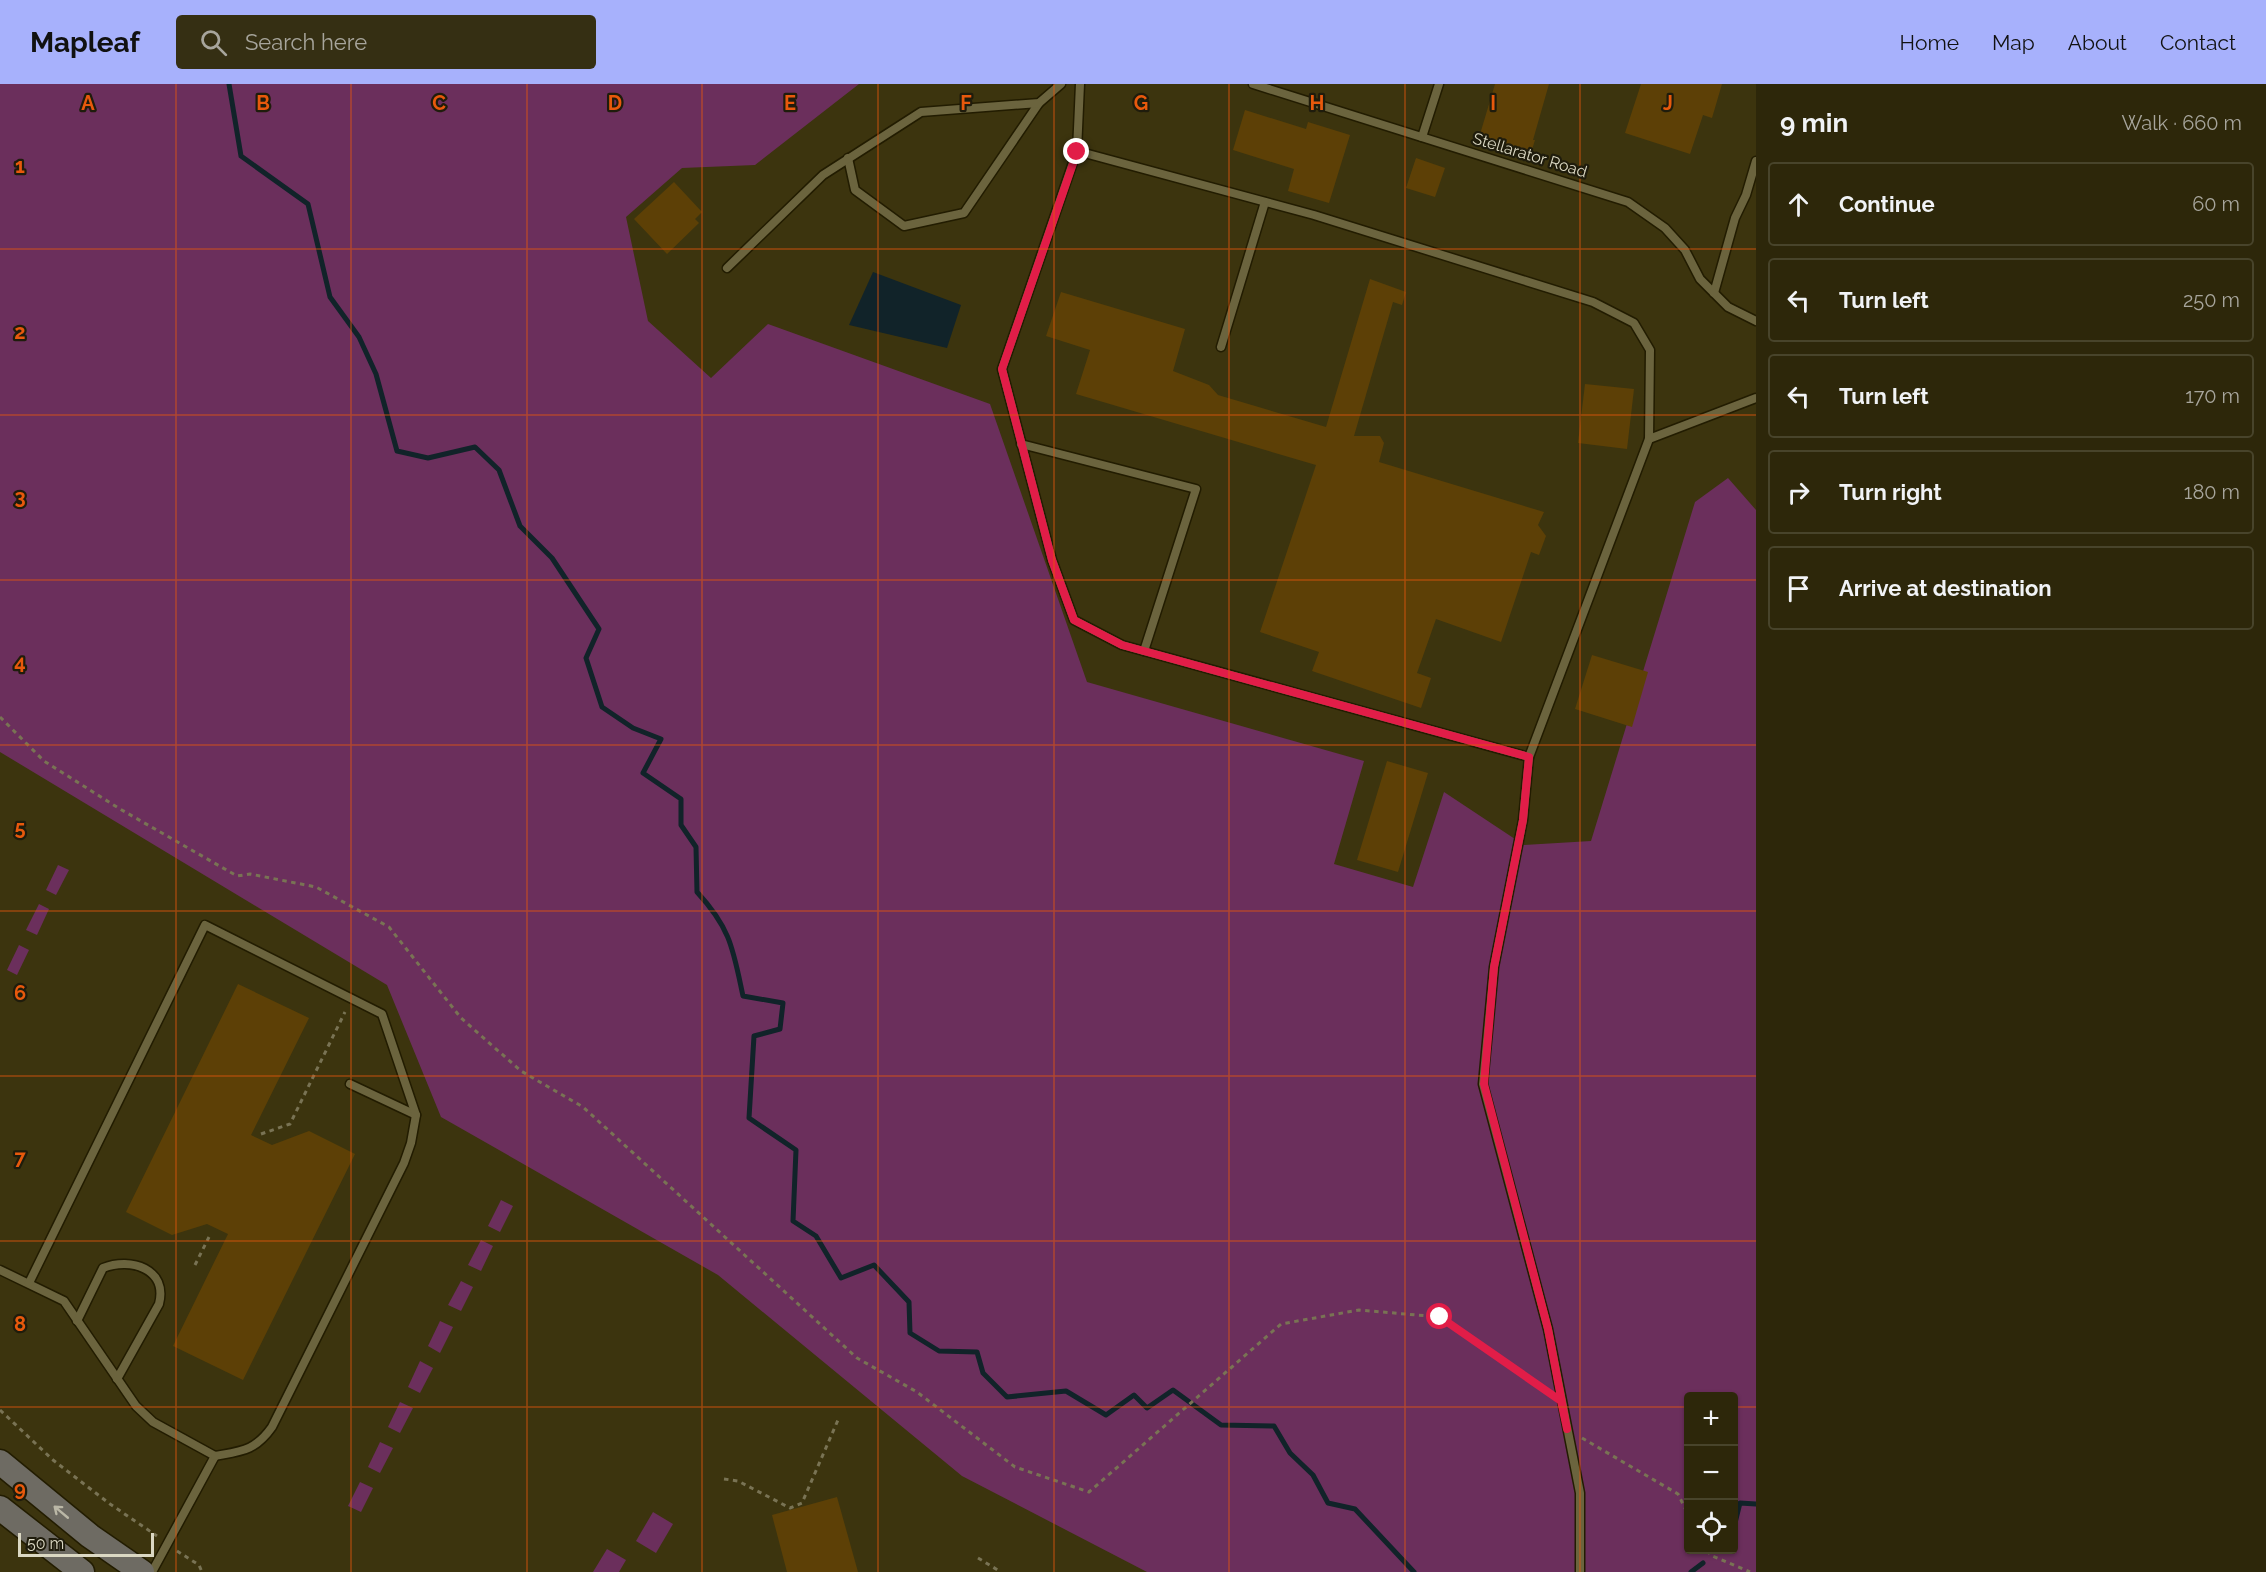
<!DOCTYPE html>
<meta charset="utf-8">
<style>
body{margin:0;font-family:Raleway,sans-serif;background:#352f13;color:#f1f3f6}
.controls{position:absolute;right:18px;bottom:18px;display:grid;overflow:hidden;border-radius:6px;box-shadow:0 2px 4px #0004}
.controls button{width:54px;height:54px;display:grid;place-items:center;padding:0;border:0;border-bottom:2px solid #48442b;background:#2d270a;color:#f1f3f6;font:30px sans-serif}
.scale{position:absolute;left:18px;bottom:15px;width:136px;box-sizing:border-box;padding-left:6px;border:3px solid #dbd8c3;border-top:0;font-size:16px;line-height:21px;white-space:nowrap;color:#dbd8c3;-webkit-text-stroke:4px #1f1c0c;paint-order:stroke}
.stop{position:absolute;width:18px;height:18px;margin:-14px;border:4px solid #e11d48;border-radius:50%;background:#fff}
.stop.end{background:#e11d48;border-color:#fff;box-shadow:0 2px 6px #0008}
.list{margin:0;padding:0;list-style:none}
h2{display:flex;justify-content:space-between;align-items:center;height:78px;margin:0;padding:0 24px;font-size:26px}
h2 small{font-size:20px;font-weight:400;color:#a7a59c}
.list li{display:grid;grid-template-columns:39px 1fr auto;gap:18px;align-items:center;box-sizing:border-box;height:84px;margin:0 12px 12px;padding:0 12px;border:2px solid #48442b;border-radius:6px}
.list b{display:block;font-size:22px;white-space:nowrap}
.list em{font-size:20px;font-style:normal;color:#a7a59c}
.icon{flex:none;width:33px;height:33px;fill:none;stroke:currentColor;stroke-width:2;stroke-linecap:round;stroke-linejoin:round}
.map{position:relative;flex:none;width:1756px;height:1488px;overflow:hidden}
header{display:flex;align-items:center;gap:36px;box-sizing:border-box;height:84px;padding:0 30px;background:#a7b1fc;color:#111}
header strong{font-size:28px}
nav{display:flex;gap:33px;margin-inline-start:auto;font-size:21px}
.search{width:420px;height:54px;background:#352f13;display:flex;align-items:center;gap:15px;box-sizing:border-box;padding:0 21px;border-radius:6px;color:#a7a59c;font-size:22px}
main{display:flex}
aside{flex:1;background:#2d270a}
.map>svg:first-child{display:block}
</style>
<header>
<strong>Mapleaf</strong>
<div class="search"><svg class="icon" aria-label="search" viewBox="0 0 24 24"><circle cx="10" cy="10" r="6"/><path d="M15 15l6 6"/></svg>Search here</div>
<nav><a>Home</a><a>Map</a><a>About</a><a>Contact</a></nav>
</header>
<main>
<div class="map">
<svg width="1756" height="1488" viewBox="0 0 1756 1488">
<rect width="100%" height="100%" fill="#3c340e"/>
<g fill="#6b2f5c" fill-rule="evenodd">
<path d="M0,0h859l-104,81 -73,3 -56,49 22,104 63,57 57,-54 222,80 97,278 277,79 -30,103 79,23 31,-95 80,53 67,-4 104,-339 33,-24 28,32v1062h-609l-185,-96 -244,-201 -277,-158 -54,-132 -387,-233zM1688,1312h46v154h-46z"/>
<polygon points="58,781 69,786 56,811 46,806"/>
<polygon points="39,820 49,825 37,851 26,846"/>
<polygon points="19,861 29,866 17,891 7,886"/>
<polygon points="501,1116 513,1122 500,1148 488,1142"/>
<polygon points="481,1156 493,1162 481,1187 468,1181"/>
<polygon points="461,1197 473,1203 461,1227 448,1221"/>
<polygon points="440,1237 453,1243 440,1269 428,1262"/>
<polygon points="420,1277 433,1284 420,1309 408,1303"/>
<polygon points="400,1318 413,1324 400,1349 388,1343"/>
<polygon points="380,1358 393,1364 380,1389 368,1383"/>
<polygon points="360,1398 373,1404 361,1428 348,1422"/>
<polygon points="653,1428 673,1440 656,1469 636,1457"/>
<polygon points="607,1465 626,1476 619,1488 593,1488"/>
</g>
<polygon fill="#112329" points="873,188 961,221 947,264 849,241"/>
<g fill="none" stroke-linecap="round" stroke-linejoin="round">
<g stroke="#112329" stroke-width="5">
<path d="M229,0l12,72 67,48 22,93 29,40 17,37 21,77 31,7 47,-11 24,23 21,56 32,32 47,71 -13,29 16,49 31,21 28,11 -18,34 38,26v26l15,22 1,45c34,37 36,57 46,104l40,7 -3,26 -26,7 -5,82 47,32 -3,71 23,15 25,42 33,-13 35,37 1,31 29,18 38,1 6,21 24,24 59,-6 40,24 28,-20 13,13 26,-18 48,35 53,1 16,27 23,22 15,28 27,6 59,63"/>
<polyline points="1734,1443 1740,1419 1756,1420"/>
<polyline points="1691,1488 1703,1479"/>
</g>
</g>
<g fill="#5d4006">
<polygon points="1495,0 1549,0 1533,56 1535,56 1530,72 1478,57"/>
<polygon points="1641,0 1722,0 1712,34 1703,31 1690,70 1625,49"/>
<polygon points="1245,26 1306,45 1308,38 1350,51 1329,119 1288,107 1294,85 1233,66"/>
<polygon points="1416,74 1445,84 1435,113 1406,104"/>
<polygon points="674,98 702,128 695,135 699,139 667,170 634,135"/>
<polygon points="1370,195 1406,208 1402,221 1393,218 1354,352 1380,352 1384,359 1379,378 1544,428 1538,441 1546,452 1539,471 1531,468 1501,558 1436,535 1417,589 1431,594 1421,624 1312,587 1319,568 1260,548 1316,381 1076,310 1090,266 1046,252 1061,208 1185,245 1173,287 1209,301 1218,311 1326,343"/>
<polygon points="1585,300 1634,305 1627,365 1578,359"/>
<polygon points="1592,571 1648,588 1632,643 1575,625"/>
<polygon points="1387,677 1428,689 1398,788 1357,776"/>
<polygon points="238,900 309,934 251,1051 272,1061 309,1047 355,1070 243,1296 173,1262 228,1150 207,1140 172,1151 126,1128"/>
<polygon points="837,1413 858,1488 787,1488 772,1431"/>
</g>
<g fill="none" stroke-linecap="round" stroke-linejoin="round">
<g stroke="#221c01" stroke-width="11">
<g id="lane">
<polyline points="1253,0 1628,118 1665,144 1685,166 1700,195 1728,223 1756,237"/>
<polyline points="1422,53 1439,0"/>
<polyline points="1077,67 1314,131 1593,218 1634,239 1650,266 1649,355 1529,673 1122,561 1074,536 1052,476 1002,285 1077,67 1080,0"/>
<polyline points="848,74 855,106 904,142 964,129 1039,19"/>
<polyline points="727,184 823,91 921,28 1039,19 1061,0"/>
<polyline points="1714,209 1735,134 1746,111 1756,77"/>
<polyline points="1221,263 1265,118"/>
<polyline points="1649,355 1756,314"/>
<polyline points="1021,360 1196,405 1144,567"/>
<polyline points="1529,673 1523,736 1494,883 1483,1000 1548,1245 1580,1409 1580,1488"/>
<polyline points="350,1000 416,1031"/>
<polyline points="0,1186 64,1217 136,1322 153,1338 215,1372 152,1488"/>
<path d="M29,1199l176,-358 177,89 34,101 -5,28 -7,20 -132,264c-17,24 -30,24 -57,29"/>
<path d="M77,1237l26,-53c28,-11 65,1 56,36l-42,75"/>
</g>
</g>
<g stroke="#221c01" stroke-width="27">
<g id="secondary">
<polyline points="0,1378 90,1452 142,1488"/>
<polyline points="0,1424 82,1488"/>
</g>
</g>
<g stroke="#797354" stroke-width="3" stroke-dasharray="4.5 4.5" stroke-linecap="butt">
<polyline points="0,633 44,677 120,725 237,792 250,790 316,803 389,843 461,934 521,987 583,1023 857,1274 917,1308 1015,1383 1089,1408 1281,1240 1359,1226 1440,1233 1547,1308"/>
<polyline points="261,1050 290,1040 345,928"/>
<polyline points="195,1181 209,1153"/>
<polyline points="0,1326 53,1376 110,1420 157,1452"/>
<polyline points="1582,1354 1678,1410 1688,1430"/>
<polyline points="724,1395 738,1397 790,1424 802,1419 838,1336"/>
<polyline points="1708,1466 1710,1471 1750,1488"/>
<polyline points="177,1467 199,1481 202,1488"/>
<polyline points="978,1474 1001,1488"/>
</g>
<use href="#lane" stroke="#6b643e" stroke-width="8"/>
<use href="#secondary" stroke="#6e6b63" stroke-width="24"/>
</g>
<defs><path id="oneway-shaft" d="M-6 0H5M1.5-3L5.5 0L1.5 3" fill="none" stroke-width="1.6" stroke-linecap="round" stroke-linejoin="round" transform="scale(1.5)"/></defs>
<use stroke="#bab7a6" href="#oneway-shaft" transform="translate(61 1428) rotate(-140)"/>
<g fill="none" stroke-linecap="round" stroke-linejoin="round">
<polyline stroke="#e11d48" stroke-width="8" points="1077,68 1002,285 1052,476 1074,536 1122,561 1529,673 1523,736 1494,883 1484,1000 1548,1245 1567,1345 1561,1317 1440,1233"/>
</g>
<path fill="none" stroke="#e8590c" stroke-width="1.5" stroke-opacity="0.55" d="M176,0v1488M351,0v1488M527,0v1488M702,0v1488M878,0v1488M1054,0v1488M1229,0v1488M1405,0v1488M1580,0v1488M0,165h1756M0,331h1756M0,496h1756M0,661h1756M0,827h1756M0,992h1756M0,1157h1756M0,1323h1688M1734,1323h22"/>
<g text-anchor="middle" dominant-baseline="central" stroke-width="4.5" stroke-linejoin="round" paint-order="stroke">
<g font-size="16" fill="#dbd8c3" stroke="#1f1c0c">
<text transform="translate(1530 71) rotate(17)">Stellarator Road</text>
</g>
</g>
<g font-size="20" text-anchor="middle" font-weight="bold" fill="#e8590c" stroke="#1f1c0c" stroke-width="4.5" stroke-linejoin="round" paint-order="stroke">
<text x="88" y="26">A</text>
<text x="263" y="26">B</text>
<text x="439" y="26">C</text>
<text x="615" y="26">D</text>
<text x="790" y="26">E</text>
<text x="966" y="26">F</text>
<text x="1141" y="26">G</text>
<text x="1317" y="26">H</text>
<text x="1493" y="26">I</text>
<text x="1668" y="26">J</text>
<text x="20" y="89">1</text>
<text x="20" y="255">2</text>
<text x="20" y="420">3</text>
<text x="20" y="585">4</text>
<text x="20" y="751">5</text>
<text x="20" y="916">6</text>
<text x="20" y="1081">7</text>
<text x="20" y="1247">8</text>
<text x="20" y="1412">9</text>
</g>
</svg>
<div class="controls">
<button>+</button>
<button>−</button>
<button><svg class="icon" aria-label="locate" viewBox="0 0 24 24"><circle cx="12" cy="12" r="6"/><path d="M12 2v4M12 18v4M2 12h4M18 12h4"/></svg></button>
</div>
<div class="scale">50 m</div>
<div class="stop" style="left:1440px;top:1233px"></div>
<div class="stop end" style="left:1077px;top:68px"></div>
</div>
<aside>
<h2>9 min<small>Walk · 660 m</small></h2>
<ul class="list">
<li><svg class="icon" aria-label="ahead" viewBox="0 0 24 24"><path d="M12 20V5M6 11l6-6 6 6"/></svg><div><b>Continue</b></div><em>60 m</em></li>
<li><svg class="icon" aria-label="left" viewBox="0 0 24 24"><path d="M17 20v-9H6M10 6l-5 5 5 5"/></svg><div><b>Turn left</b></div><em>250 m</em></li>
<li><svg class="icon" aria-label="left" viewBox="0 0 24 24"><path d="M17 20v-9H6M10 6l-5 5 5 5"/></svg><div><b>Turn left</b></div><em>170 m</em></li>
<li><svg class="icon" aria-label="right" viewBox="0 0 24 24"><path d="M7 20v-9h11M14 6l5 5-5 5"/></svg><div><b>Turn right</b></div><em>180 m</em></li>
<li><svg class="icon" aria-label="arrive" viewBox="0 0 24 24"><path d="M6 21V4h12l-3 4 3 4H6"/></svg><div><b>Arrive at destination</b></div></li>
</ul>
</aside>
</main>
